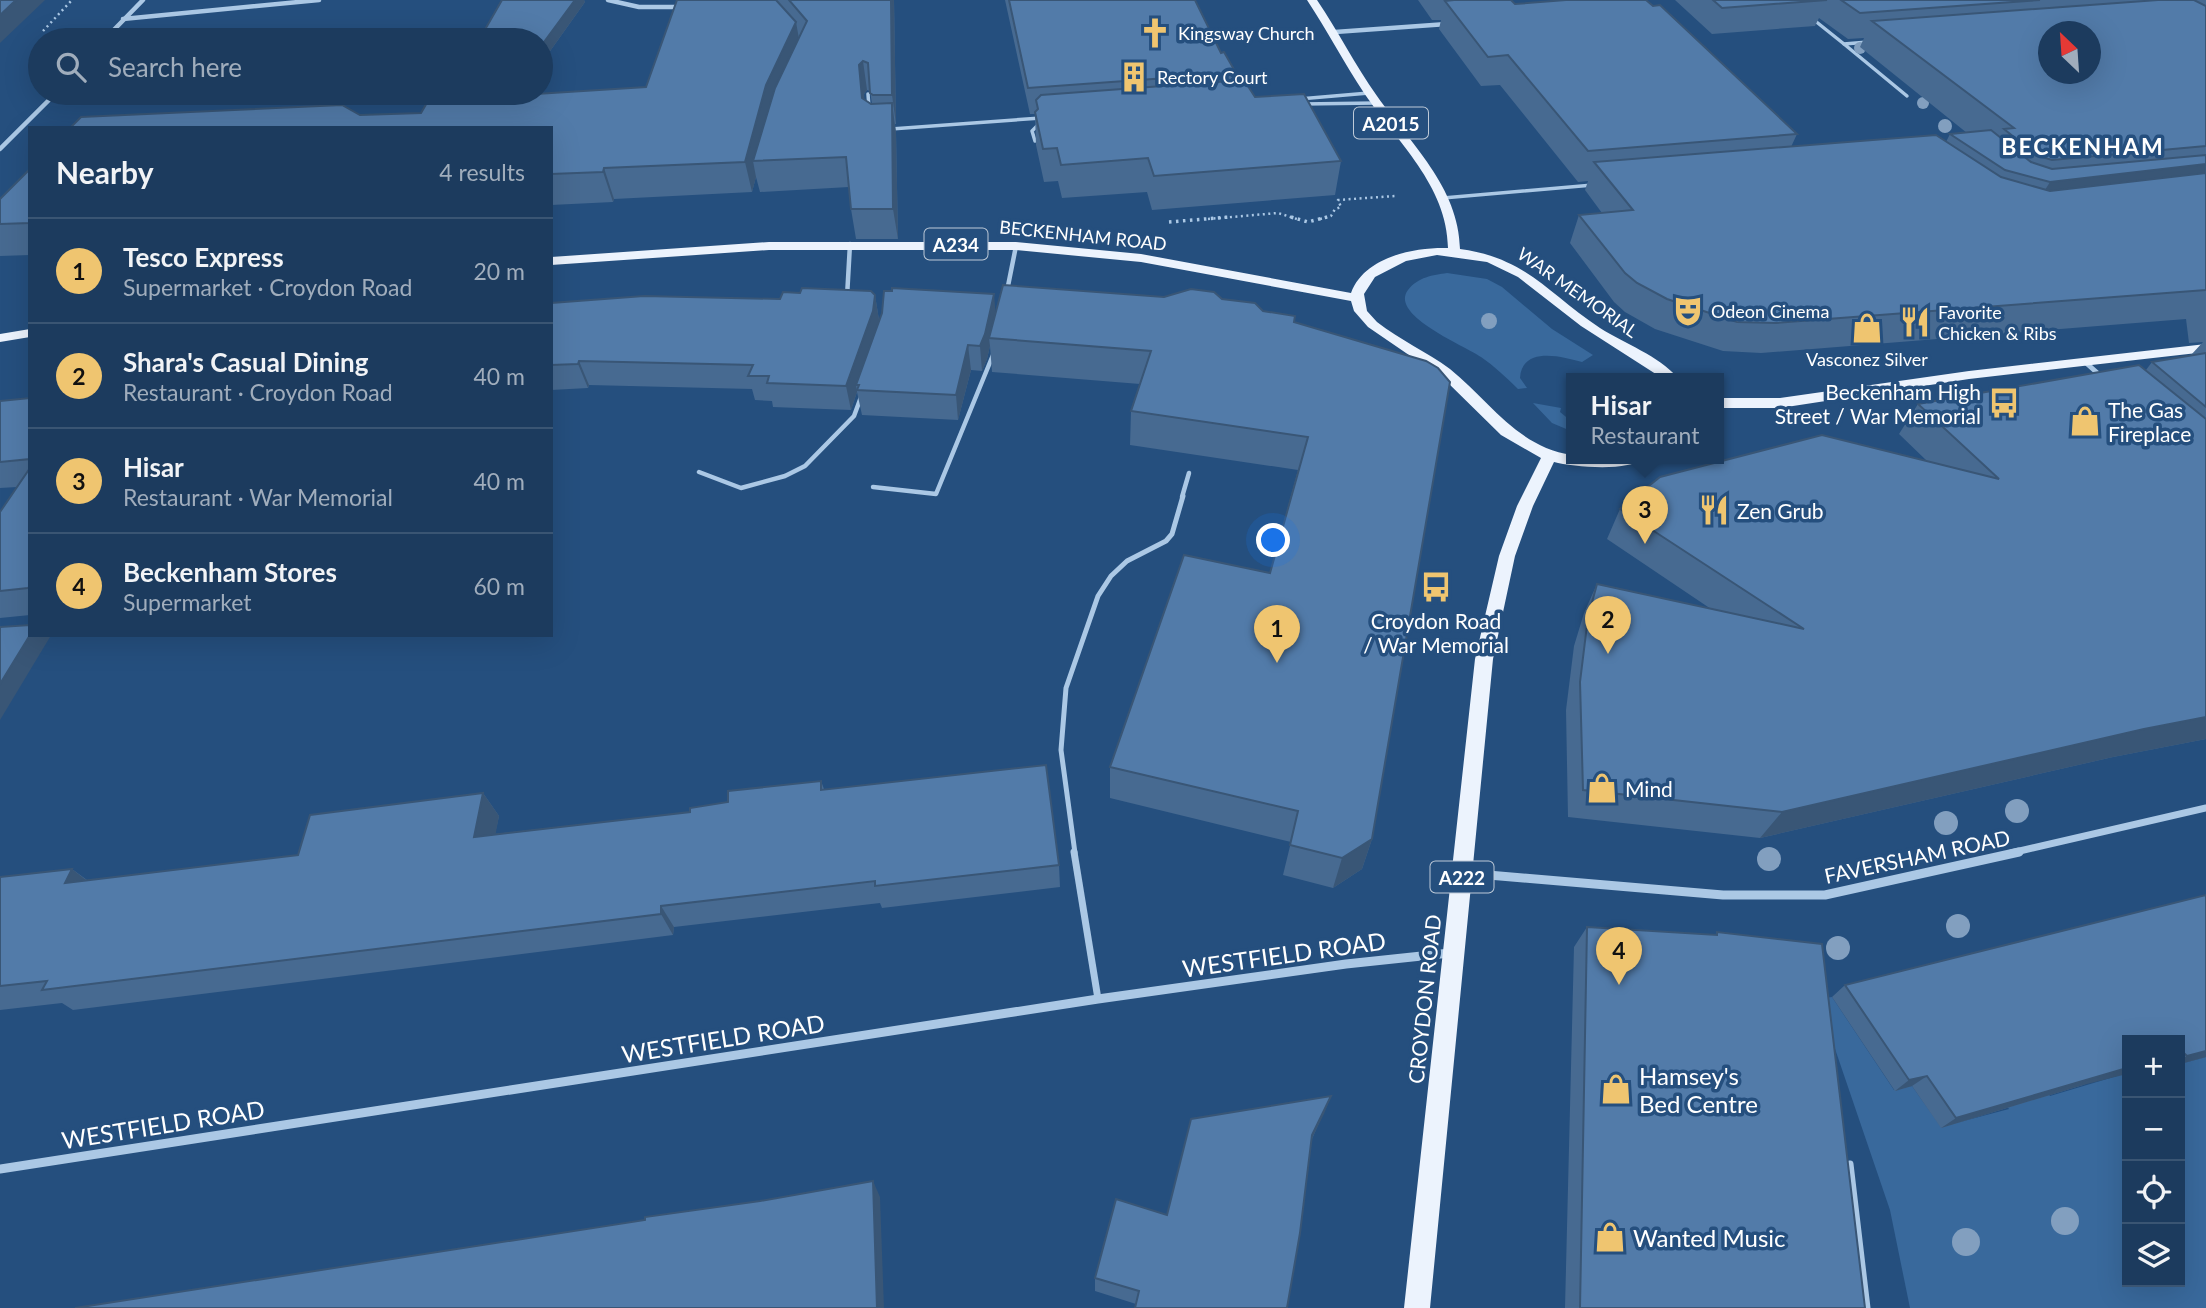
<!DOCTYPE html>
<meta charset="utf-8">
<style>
body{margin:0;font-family:Lato,sans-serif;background:#254264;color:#f1f3f6}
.controls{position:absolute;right:21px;bottom:21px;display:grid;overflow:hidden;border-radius:0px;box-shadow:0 7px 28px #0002}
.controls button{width:63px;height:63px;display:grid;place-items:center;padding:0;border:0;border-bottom:2px solid #3a5573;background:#1c3b5e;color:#f1f3f6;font:35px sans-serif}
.compass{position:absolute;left:2038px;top:21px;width:63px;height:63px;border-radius:50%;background:#1c3b5e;box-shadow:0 7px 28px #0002;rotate:335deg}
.you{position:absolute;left:1274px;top:541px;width:24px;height:24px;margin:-18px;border:5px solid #fff;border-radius:50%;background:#1a73e8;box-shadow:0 0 0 10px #1a73e833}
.badge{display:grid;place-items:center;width:46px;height:46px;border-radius:50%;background:#efc570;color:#111;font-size:23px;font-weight:700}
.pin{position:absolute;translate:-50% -58px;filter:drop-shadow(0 2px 4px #0008)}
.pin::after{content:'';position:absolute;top:37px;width:24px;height:21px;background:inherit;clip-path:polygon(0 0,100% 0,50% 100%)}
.popup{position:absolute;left:1566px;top:373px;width:158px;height:91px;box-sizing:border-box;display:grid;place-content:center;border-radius:0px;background:#1c3b5e;filter:drop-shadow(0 2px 5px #0005);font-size:23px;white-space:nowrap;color:#a0adbc}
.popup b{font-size:26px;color:#f1f3f6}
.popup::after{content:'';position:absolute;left:50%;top:100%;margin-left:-14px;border:14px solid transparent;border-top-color:#1c3b5e}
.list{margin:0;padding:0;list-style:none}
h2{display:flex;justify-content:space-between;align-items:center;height:91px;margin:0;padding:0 28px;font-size:30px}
h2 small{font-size:23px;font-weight:400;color:#a0adbc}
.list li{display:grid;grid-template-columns:46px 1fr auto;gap:21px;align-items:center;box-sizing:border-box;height:105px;padding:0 28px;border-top:2px solid #3a5573}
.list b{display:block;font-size:26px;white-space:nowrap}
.list p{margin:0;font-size:23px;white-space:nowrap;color:#a0adbc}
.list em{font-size:23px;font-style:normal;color:#a0adbc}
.icon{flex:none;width:38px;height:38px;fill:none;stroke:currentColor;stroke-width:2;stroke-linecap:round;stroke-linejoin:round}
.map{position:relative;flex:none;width:2206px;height:1308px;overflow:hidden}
.search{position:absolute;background:#1c3b5e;box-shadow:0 7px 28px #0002;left:28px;top:28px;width:525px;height:77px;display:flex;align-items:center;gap:18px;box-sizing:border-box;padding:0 24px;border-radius:38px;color:#a0adbc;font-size:26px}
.panel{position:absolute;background:#1c3b5e;box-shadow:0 7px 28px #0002;left:28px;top:126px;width:525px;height:511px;border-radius:0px}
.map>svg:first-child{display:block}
</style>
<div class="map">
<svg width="2206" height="1308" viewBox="0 0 2206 1308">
<rect width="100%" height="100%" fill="#254f7e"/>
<g fill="#39699c">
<path d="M1447,273l40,6 15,8 50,42 41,26 -11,7c-21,-6 -60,-16 -62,16l7,10 -9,1c-12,-12 -24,-23 -37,-32 -18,-12 -92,-42 -73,-67 10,-13 25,-15 39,-17z"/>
<polygon points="1533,403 1561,408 1560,412 1571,421 1571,431 1552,423"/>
<polygon points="1832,997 1894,1090 1912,1086 1941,1127 2009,1109 1979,1066 2020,1055 2050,1096 2117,1076 2127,1040 2127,1282 2180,1282 2180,1064 2206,1057 2206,1308 1910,1308 1890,1210 1818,999"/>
</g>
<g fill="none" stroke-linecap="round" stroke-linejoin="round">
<g stroke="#abc8e5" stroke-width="2.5" stroke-dasharray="2 3.5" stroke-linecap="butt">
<polyline points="43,31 72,0"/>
<polyline points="1208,219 1278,213 1297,219"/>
<polyline points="1320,219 1331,216 1335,209 1341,207 1338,200 1395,196"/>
</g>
<g stroke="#abc8e5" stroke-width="3.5" stroke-dasharray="2.5 4.5" stroke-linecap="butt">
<polyline points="1291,217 1308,222 1327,217"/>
<polyline points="1169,222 1229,217"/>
</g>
<g stroke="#abc8e5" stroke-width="3.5">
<polyline points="1814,20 1844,44"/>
<polyline points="1868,42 1844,44 1907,96"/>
<polyline points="868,94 869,108"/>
<polyline points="1299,99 1369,93"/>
<polyline points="1302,104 1376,103"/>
<polyline points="891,129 1041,118"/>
<polyline points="1035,141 1032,131 1038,125"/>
<polyline points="1443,198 1593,185"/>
</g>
<g stroke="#abc8e5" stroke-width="4.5">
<polyline points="1007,291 1016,246"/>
<polyline points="847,297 850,244"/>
<polyline points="699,472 741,488 785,476 805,466 854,416 861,397"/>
<polyline points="873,487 936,494 993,355"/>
<polyline points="1182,497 1189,473"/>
</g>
<polyline stroke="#abc8e5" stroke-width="5" points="1075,853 1061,750 1066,688 1098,596 1111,576 1127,561 1166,541 1172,534 1183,496"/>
<g stroke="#abc8e5" stroke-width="7">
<polyline points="1074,852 1098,999"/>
<polyline points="1850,1164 1867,1308"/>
</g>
<g stroke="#abc8e5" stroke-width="4.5">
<polyline points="608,0 639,7 682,7"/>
<polyline points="123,19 319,0"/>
<polyline points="1335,32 1447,24"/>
<polyline points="104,40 143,0"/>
<polyline points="0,149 56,93"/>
</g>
<polyline stroke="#abc8e5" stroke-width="5" points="2085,362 2103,378"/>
<polyline stroke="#abc8e5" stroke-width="7" points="2011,853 2206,808"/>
<g stroke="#abc8e5" stroke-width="9">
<polyline points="1465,873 1723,895 1825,895 2019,852"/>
<polyline points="0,1169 1098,999 1346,964 1450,953"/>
</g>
<g fill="#ecf3fd" fill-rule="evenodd">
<path d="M1307,0h10c21,31 38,65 60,96 33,47 82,91 83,153 67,9 88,45 140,79 25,16 58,27 78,50h-16l-81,-52 -63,-49 -31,-15 -50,-7 -31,6 -31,16 -11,17 3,17 10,11c23,18 50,30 73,47 40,32 67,78 122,86v3h72c-14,14 -71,9 -90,4l-21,44 -18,50 -22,103 -63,649h-26l71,-649 24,-103 18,-50 24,-48 -40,-23 -57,-56 -76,-52 -14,-16 -3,-10 -210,-39 -125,-12h-247l-218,15v-8l218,-15h247l125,12 210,39c13,-36 63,-46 97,-45 -1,-63 -51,-106 -84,-155 -20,-30 -37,-63 -57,-93z"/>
<polygon points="30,329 30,337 0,342 0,334"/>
<polygon points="2206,344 2206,352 1969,379 1780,408 1718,408 1718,398 1780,398 1969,371"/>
</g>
</g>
<g fill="#829fbf">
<circle cx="1860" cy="48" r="6"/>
<circle cx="1923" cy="103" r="6"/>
<circle cx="1945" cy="126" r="7"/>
<circle cx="1489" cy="321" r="8"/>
<circle cx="2017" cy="811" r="12"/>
<circle cx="1946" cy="823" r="12"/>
<circle cx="1769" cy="859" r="12"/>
<circle cx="1958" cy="926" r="12"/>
<circle cx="1838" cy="948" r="12"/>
<circle cx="2065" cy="1221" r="14"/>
<circle cx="1966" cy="1242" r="14"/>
</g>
<g fill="#476a91" fill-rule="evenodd">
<polygon points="502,0 584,0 585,2 548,54 541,54 541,40"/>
<path d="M677,0h217l2,124h-1l1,9 2,106h-42l-5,-30 -2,-22 -89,5 -4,-15 -4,15 -138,7 -1,3 -62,3v-77l-191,-13 61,-2 225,-26zM867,90l3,1 2,13 -8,-5v-5z"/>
<polygon points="1005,0 1195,0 1221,53 1236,73 1235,81 1255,97 1341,161 1335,195 1152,210 1147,192 1062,198 1058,181 1044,182 1036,145 1035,114 1030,114"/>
<polygon points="1418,0 1511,0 1515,4 1797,134 1791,147 1946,142 1950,134 1967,133 1860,47 1864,38 1848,39 1819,18 1815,26 1712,34 1675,0 2206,0 2206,739 2113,757 1760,838 1568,817 1566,710 1574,646 1584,613 1597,584 1711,609 1607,539 1620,509 1927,461 1899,434 1918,404 2146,370 2152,362 2191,355 2203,342 2189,343 2186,319 1761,353 1723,351 1655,329 1625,312 1614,302 1570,243 1579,215 1602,213 1585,190 1588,181 1578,182 1500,85 1481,86 1439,29 1441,20 1432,20"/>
<polygon points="30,169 30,255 0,256 0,199"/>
<polygon points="875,295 879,320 879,324 996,314 1164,297 1222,299 1294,322 1372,839 1362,869 1333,888 1283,875 1291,842 1110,798 1110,767 1270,573 1298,470 1130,445 1131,411 1140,384 992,372 990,346 987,359 982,371 971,370 958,420 862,415 857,392 851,410 773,407 772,401 755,400 752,389 589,385 588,388 551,390 551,303 780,299"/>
<polygon points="30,398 30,615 0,618 0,512 17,487 0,488 0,401"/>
<polygon points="821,781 824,789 1059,865 1060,887 882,908 880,903 674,927 673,935 73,1010 62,1003 0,1010 0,877 72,869 87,880 298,855 483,793 499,816 495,834 690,812"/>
<polygon points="2206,895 2206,1057 2180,1064 2180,1040 2083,1085 1941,1128 1912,1086 1895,1091 1832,997 1845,985"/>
<polygon points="1587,927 1715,935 1717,932 1865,1308 1565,1308 1574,947"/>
<polygon points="1331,1096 1312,1139 1136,1304 1095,1291 1095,1278 1167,1215"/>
</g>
<g fill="#395676">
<polygon points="16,0 45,0 0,43 0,15"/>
<polygon points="575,0 584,0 585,2 548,54 544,42"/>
<polygon points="891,0 894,0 896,124 892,95"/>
<polygon points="796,22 801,50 753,161 756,177 752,192 745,162 766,85"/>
<polygon points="863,61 867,90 864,94 867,127 862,98 859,65"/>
<polygon points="892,103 896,133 898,239 893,209"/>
<polygon points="2206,164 2206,189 2032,211 2050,182"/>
<polygon points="604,168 614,199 613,202 603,172"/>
<polygon points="994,294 996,318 989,338 990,346 987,359 982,371 980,346"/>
<polygon points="875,295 879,320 877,335 859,385 856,385 857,392 851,410 846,386"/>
<polygon points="968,345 971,370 958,420 956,395"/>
<polygon points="579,361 589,385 588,388 578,364"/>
<polygon points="30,635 49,635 50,637 0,720 0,684"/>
<polygon points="2206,717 2206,739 2113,757 1760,838 1782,812 2144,729"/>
<polygon points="483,793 499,816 491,859 474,837"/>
<polygon points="1372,839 1362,869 1333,888 1342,858"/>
<polygon points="72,869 100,891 65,883"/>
<polygon points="661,906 674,927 673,935 661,914"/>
<polygon points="2206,1051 2206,1057 2180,1064 2180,1060 2187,1056"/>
<polygon points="2127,1068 2127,1074 2083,1085 1941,1128 1956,1118"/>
<polygon points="1927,1076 1912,1086 1895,1091 1909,1080"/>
<polygon points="1331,1096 1324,1114 1305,1152 1312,1135"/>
<polygon points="873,1181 880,1197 884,1308 877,1308"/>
</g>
<g fill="#527ba9" stroke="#395676" stroke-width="2" fill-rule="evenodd">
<polygon points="0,0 16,0 0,15"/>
<polygon points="502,0 575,0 544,42 541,42 541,40 479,40"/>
<polygon points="677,0 776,0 796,22 766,85 745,162 604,168 603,172 551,174 551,128 70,128 81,117 342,105 360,115 421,113 428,101 646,87"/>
<polygon points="789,0 891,0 892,95 873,95 870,93 868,63 863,61 859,65 862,98 871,104 892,103 893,209 851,209 846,157 753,161 775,88 807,21"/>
<polygon points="1009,0 1195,0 1221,53 1224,52 1236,73 1028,88"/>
<polygon points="1454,0 1511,0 1515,4 1566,0 1646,0 1653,6 1660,5 1797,134 1588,151 1508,55 1488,57 1445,1"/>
<polygon points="1713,0 1827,0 1722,8"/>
<polygon points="1841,0 2040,0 1860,13"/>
<path d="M2158,0h36l12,6v140l-154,14 -16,-5 -32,-26 10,-1 -142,-107zM2048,32h42v42h-42z"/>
<polygon points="1244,80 1255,97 1304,94 1341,161 1154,176 1148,158 1061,165 1057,148 1043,149 1035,112 1038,109 1036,100 1041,95"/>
<polygon points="1991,130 2031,162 2052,169 2206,155 2206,164 2050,182 2005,170 1950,134"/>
<polygon points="1936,135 2001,177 2050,191 2206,173 2206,290 1776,323 1737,322 1667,299 1637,283 1625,273 1579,215 1633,210 1594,162"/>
<polygon points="30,169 30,223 0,224 0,199"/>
<polygon points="1003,285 1164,297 1191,289 1214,292 1222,299 1255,303 1263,311 1295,316 1294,322 1426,361 1438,368 1450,382 1372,839 1342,858 1290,845 1298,811 1110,767 1184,555 1270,573 1308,437 1131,411 1151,351 989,338"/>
<polygon points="802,288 871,291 875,295 873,311 846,386 767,383 769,376 748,376 753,365 579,361 578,364 551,365 551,303 644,296 780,299 783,292 800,293"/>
<polygon points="892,288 994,294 985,334 980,346 968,345 956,395 857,390 859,385 856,385 882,313 884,291 892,291"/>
<polygon points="2206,353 2206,407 2152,362"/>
<polygon points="2139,365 2206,419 2206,717 2144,729 1782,812 1583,790 1580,682 1588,617 1597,584 1804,629 1620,509 1660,477 1822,435 1999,479 1918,404"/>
<polygon points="30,398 30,459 0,462 0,401"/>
<polygon points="30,468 30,586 28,588 0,591 0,512"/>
<polygon points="30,625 30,635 0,684 0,627"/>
<polygon points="1046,765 1059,865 875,886 875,881 661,906 661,914 42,990 47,981 0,986 0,877 72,869 65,883 298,855 310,815 483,793 474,837 690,812 690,808 728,802 728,791 821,781 821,790"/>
<polygon points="2206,895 2206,1051 2187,1056 2184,1053 2180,1054 2180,1040 2127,1040 2127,1068 1956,1118 1927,1076 1909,1080 1845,985"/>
<polygon points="1587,927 1717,935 1717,932 1822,944 1865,1308 1580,1308"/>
<polygon points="1331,1096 1312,1135 1300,1233 1287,1308 1135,1308 1139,1291 1095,1278 1116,1199 1167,1215 1191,1119"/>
<polygon points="873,1181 877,1308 75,1308 645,1220 645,1217 760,1201"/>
</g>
<defs>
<g id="church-bare" transform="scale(2.415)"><path d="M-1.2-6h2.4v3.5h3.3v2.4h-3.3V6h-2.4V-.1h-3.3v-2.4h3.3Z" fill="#efc570" stroke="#254f7e" stroke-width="2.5" paint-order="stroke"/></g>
<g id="building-bare" transform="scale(2.415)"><path d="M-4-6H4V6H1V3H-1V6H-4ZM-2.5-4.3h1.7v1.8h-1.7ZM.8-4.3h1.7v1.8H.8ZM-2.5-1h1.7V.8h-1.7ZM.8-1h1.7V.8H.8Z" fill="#efc570" stroke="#254f7e" stroke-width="2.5" paint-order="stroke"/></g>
<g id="theatre-bare" transform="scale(2.415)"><path d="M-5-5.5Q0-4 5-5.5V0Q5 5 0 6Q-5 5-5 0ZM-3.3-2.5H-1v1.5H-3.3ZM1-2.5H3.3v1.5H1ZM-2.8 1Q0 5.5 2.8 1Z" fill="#efc570" stroke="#254f7e" stroke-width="2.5" paint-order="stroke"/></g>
<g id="restaurant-bare" transform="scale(2.415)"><path d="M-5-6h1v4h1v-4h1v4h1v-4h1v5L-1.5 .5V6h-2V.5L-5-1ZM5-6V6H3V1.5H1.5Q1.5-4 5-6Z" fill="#efc570" stroke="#254f7e" stroke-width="2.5" paint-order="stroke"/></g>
<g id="shop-bare" transform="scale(2.415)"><path d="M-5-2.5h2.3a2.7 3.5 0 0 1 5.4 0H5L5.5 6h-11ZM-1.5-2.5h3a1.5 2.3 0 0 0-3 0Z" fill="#efc570" stroke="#254f7e" stroke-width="2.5" paint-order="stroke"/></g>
<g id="bus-bare" transform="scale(2.415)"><path d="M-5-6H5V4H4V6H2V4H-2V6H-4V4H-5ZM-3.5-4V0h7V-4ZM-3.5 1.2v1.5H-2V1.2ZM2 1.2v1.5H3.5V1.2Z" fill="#efc570" stroke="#254f7e" stroke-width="2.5" paint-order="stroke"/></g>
</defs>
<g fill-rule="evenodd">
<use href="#church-bare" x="1155" y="33"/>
<use href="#building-bare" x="1134" y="77"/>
<use href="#theatre-bare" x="1688" y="311"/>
<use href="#restaurant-bare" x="1915" y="322"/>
<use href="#shop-bare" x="1867" y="328"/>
<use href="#bus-bare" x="2004" y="403"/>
<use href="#shop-bare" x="2085" y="421"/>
<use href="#restaurant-bare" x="1714" y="510"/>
<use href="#bus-bare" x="1436" y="587"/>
<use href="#shop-bare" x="1602" y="788"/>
<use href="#shop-bare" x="1616" y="1089"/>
<use href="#shop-bare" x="1610" y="1237"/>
</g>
<g text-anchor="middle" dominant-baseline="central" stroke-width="7" stroke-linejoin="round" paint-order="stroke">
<g font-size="18" fill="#fff" stroke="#254f7e" text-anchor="start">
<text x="1178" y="33">Kingsway Church</text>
<text x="1157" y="77">Rectory Court</text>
<text x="1711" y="311">Odeon Cinema</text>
<text x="1938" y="312">Favorite<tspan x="1938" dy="21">Chicken &amp; Ribs</tspan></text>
<text x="1867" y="359" text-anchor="middle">Vasconez Silver</text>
</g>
<g font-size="18" fill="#fff" stroke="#254f7e">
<text transform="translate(1083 235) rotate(6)">BECKENHAM ROAD</text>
<text transform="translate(1578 292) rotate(35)">WAR MEMORIAL</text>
</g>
<g fill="#254f7e" stroke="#becad8" stroke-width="2">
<rect x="1354" y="107.5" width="74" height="31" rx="5"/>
<rect x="924.5" y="228.5" width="63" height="31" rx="5"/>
<rect x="1430.5" y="861.5" width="63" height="31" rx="5"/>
</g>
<g font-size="19" font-weight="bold" fill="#fff">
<text x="1391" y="123">A2015</text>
<text x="956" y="244">A234</text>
<text x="1462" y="877">A222</text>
</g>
<g font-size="21" fill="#fff" stroke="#254f7e" text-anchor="start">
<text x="1981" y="391" text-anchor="end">Beckenham High<tspan x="1981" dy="24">Street / War Memorial</tspan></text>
<text x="2108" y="409">The Gas<tspan x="2108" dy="24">Fireplace</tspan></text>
<text x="1737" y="510">Zen Grub</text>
<text x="1436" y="620" text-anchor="middle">Croydon Road<tspan x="1436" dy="24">/ War Memorial</tspan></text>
<text x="1625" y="788">Mind</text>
</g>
<g font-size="21" fill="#fff" stroke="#254f7e">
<text transform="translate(1917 856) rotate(-12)">FAVERSHAM ROAD</text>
<text transform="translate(1424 999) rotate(-84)">CROYDON ROAD</text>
</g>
<g font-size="23" font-weight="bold" letter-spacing="2" fill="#fff" stroke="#254f7e">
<text x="2083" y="146">BECKENHAM</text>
</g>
<g font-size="24" fill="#fff" stroke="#254f7e">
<text transform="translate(1284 954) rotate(-8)">WESTFIELD ROAD</text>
<text transform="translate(723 1038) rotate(-9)">WESTFIELD ROAD</text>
<text transform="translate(163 1124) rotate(-9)">WESTFIELD ROAD</text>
</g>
<g font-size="24" fill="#fff" stroke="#254f7e" text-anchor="start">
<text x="1639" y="1075">Hamsey's<tspan x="1639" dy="28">Bed Centre</tspan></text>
<text x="1633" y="1237">Wanted Music</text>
</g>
</g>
</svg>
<div class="controls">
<button>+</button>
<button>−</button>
<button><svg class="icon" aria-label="locate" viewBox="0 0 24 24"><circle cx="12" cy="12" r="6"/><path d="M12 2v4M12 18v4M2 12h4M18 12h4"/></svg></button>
<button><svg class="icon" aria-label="layers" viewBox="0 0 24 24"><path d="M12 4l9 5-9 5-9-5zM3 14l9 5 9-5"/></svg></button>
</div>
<svg class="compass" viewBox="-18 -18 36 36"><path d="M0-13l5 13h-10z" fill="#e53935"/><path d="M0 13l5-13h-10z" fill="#a0adbc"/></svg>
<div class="you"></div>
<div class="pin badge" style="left:1277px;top:663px">1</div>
<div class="pin badge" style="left:1608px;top:654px">2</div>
<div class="pin badge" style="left:1645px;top:544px">3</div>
<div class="popup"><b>Hisar</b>Restaurant</div>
<div class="pin badge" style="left:1619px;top:985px">4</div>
<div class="search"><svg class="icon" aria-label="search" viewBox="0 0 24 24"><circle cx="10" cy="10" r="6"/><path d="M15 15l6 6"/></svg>Search here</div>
<section class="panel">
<h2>Nearby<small>4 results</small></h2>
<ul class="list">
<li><span class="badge">1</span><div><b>Tesco Express</b><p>Supermarket · Croydon Road</p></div><em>20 m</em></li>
<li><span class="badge">2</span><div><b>Shara's Casual Dining</b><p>Restaurant · Croydon Road</p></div><em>40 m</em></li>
<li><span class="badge">3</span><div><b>Hisar</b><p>Restaurant · War Memorial</p></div><em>40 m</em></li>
<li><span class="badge">4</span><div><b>Beckenham Stores</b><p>Supermarket</p></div><em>60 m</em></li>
</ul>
</section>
</div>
